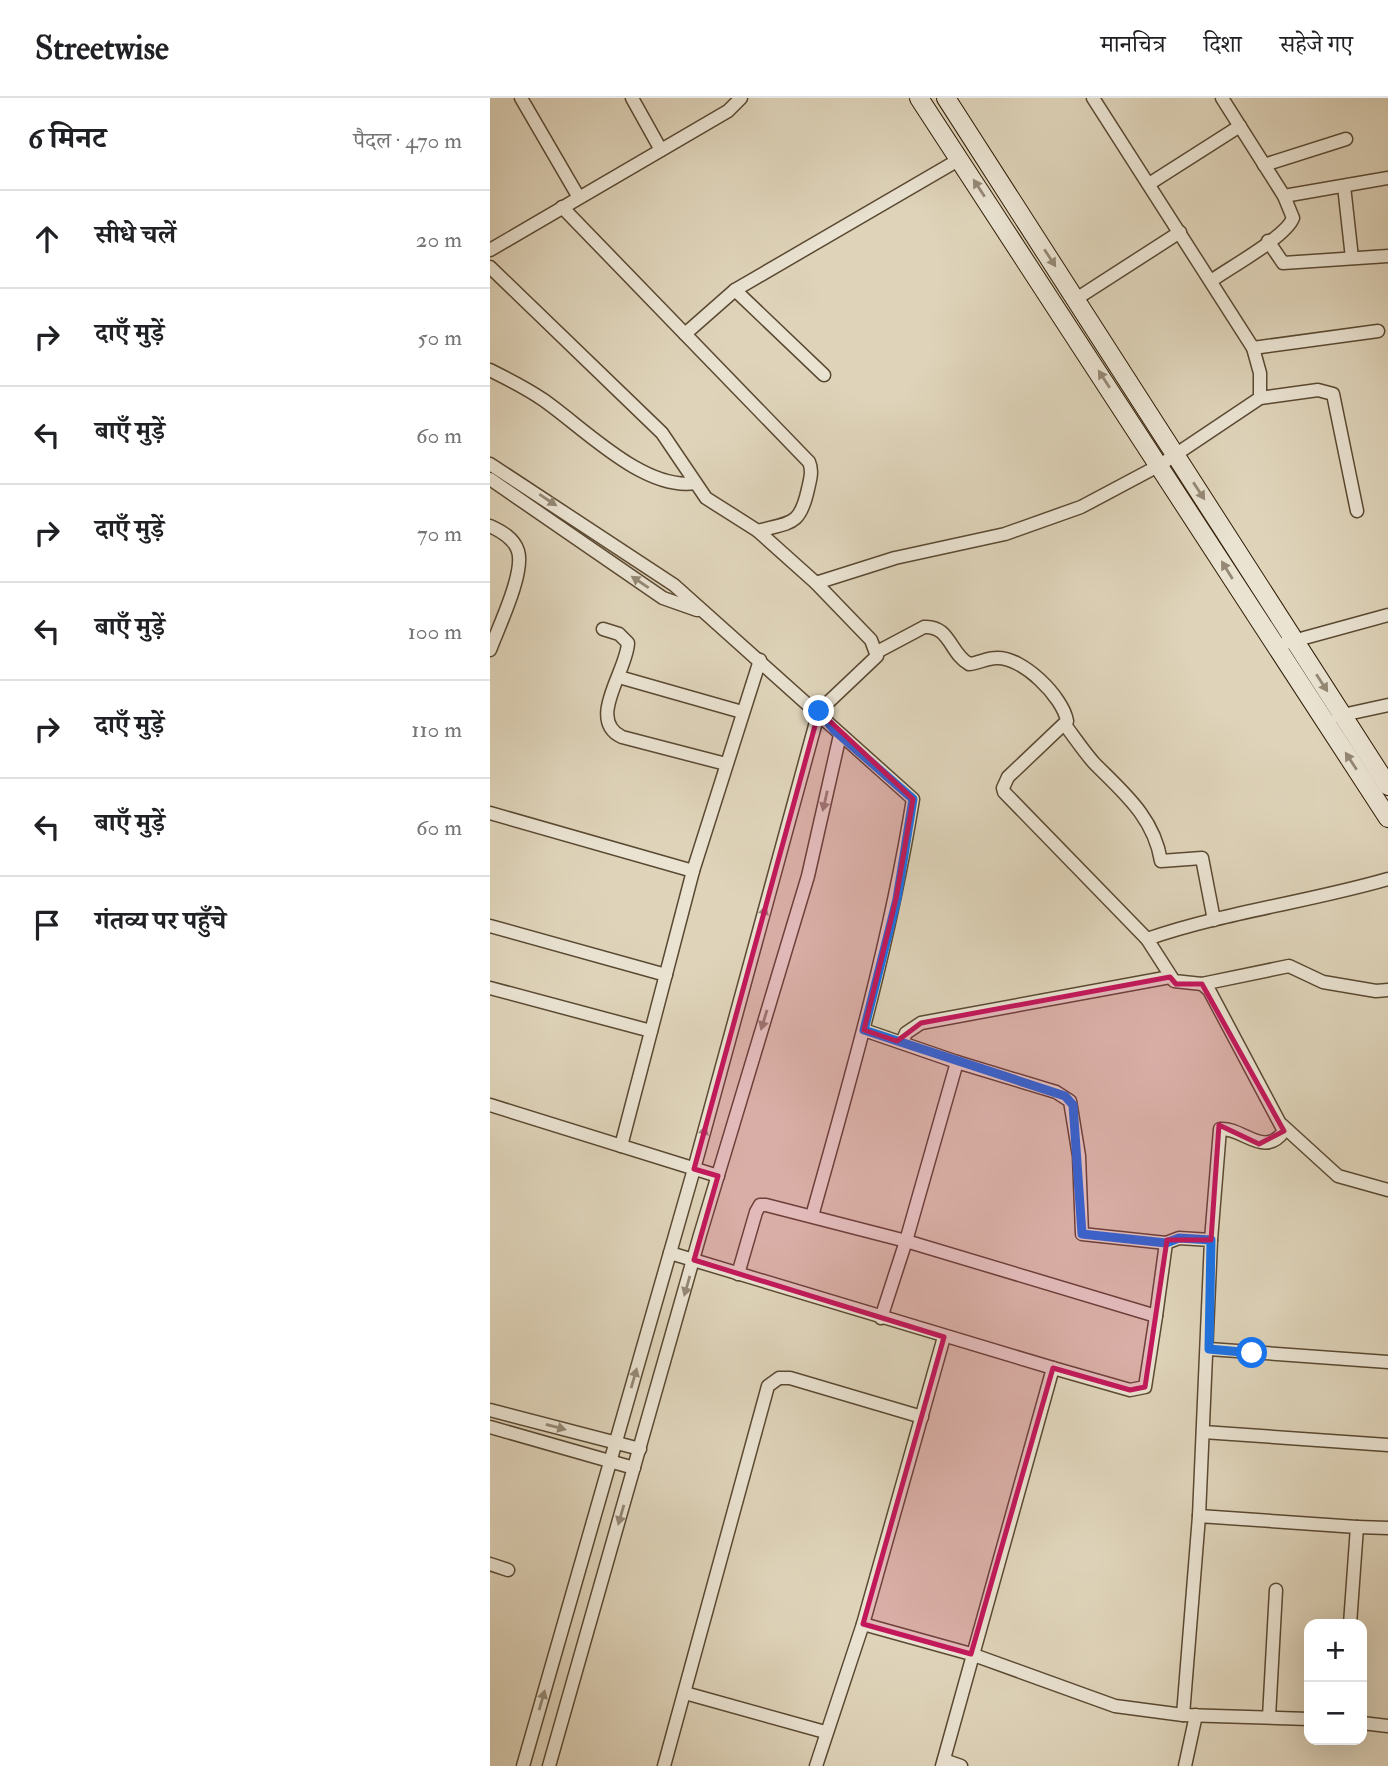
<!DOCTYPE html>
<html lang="hi">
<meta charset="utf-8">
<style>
body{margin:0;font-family:"IM FELL Double Pica","Noto Serif Devanagari",serif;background:#f2f2f2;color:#202124}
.controls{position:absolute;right:21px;bottom:21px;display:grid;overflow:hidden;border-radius:14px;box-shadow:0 7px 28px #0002}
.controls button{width:63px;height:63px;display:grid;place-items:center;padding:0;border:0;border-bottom:2px solid #e0e0e0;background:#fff;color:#202124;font:35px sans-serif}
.stop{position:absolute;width:21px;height:21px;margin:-16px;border:5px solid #1a73e8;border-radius:50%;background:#fff}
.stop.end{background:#1a73e8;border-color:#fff;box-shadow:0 2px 7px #0008}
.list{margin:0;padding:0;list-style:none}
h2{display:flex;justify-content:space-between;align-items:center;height:91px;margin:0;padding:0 28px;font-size:30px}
h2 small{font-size:23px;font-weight:400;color:#757577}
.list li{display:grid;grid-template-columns:46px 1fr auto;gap:21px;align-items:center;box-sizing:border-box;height:98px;padding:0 28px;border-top:2px solid #e0e0e0}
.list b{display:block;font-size:26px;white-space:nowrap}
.list em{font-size:23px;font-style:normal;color:#757577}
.icon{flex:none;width:38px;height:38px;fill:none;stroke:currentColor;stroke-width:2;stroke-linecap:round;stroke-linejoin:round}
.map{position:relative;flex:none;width:898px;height:1668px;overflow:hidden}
header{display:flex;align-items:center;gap:42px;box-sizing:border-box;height:98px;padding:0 35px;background:#fff;border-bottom:2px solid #e0e0e0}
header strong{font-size:33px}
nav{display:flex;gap:38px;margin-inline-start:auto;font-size:24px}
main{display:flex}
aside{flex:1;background:#fff}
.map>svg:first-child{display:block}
</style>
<header>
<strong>Streetwise</strong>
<nav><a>मानचित्र</a><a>दिशा</a><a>सहेजे गए</a></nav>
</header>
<main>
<aside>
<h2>6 मिनट<small>पैदल · 470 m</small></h2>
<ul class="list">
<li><svg class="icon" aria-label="ahead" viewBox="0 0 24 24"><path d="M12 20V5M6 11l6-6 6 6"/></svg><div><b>सीधे चलें</b></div><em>20 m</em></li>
<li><svg class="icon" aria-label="right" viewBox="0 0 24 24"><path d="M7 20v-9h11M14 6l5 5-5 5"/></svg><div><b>दाएँ मुड़ें</b></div><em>50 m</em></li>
<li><svg class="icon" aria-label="left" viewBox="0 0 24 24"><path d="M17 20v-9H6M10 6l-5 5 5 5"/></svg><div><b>बाएँ मुड़ें</b></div><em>60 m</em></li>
<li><svg class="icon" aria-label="right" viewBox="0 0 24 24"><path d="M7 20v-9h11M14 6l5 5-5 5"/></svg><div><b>दाएँ मुड़ें</b></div><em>70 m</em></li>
<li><svg class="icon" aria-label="left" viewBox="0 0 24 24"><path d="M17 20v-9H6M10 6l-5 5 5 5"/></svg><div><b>बाएँ मुड़ें</b></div><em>100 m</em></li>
<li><svg class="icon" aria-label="right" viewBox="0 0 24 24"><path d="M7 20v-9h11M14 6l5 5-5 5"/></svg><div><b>दाएँ मुड़ें</b></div><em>110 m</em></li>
<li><svg class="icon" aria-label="left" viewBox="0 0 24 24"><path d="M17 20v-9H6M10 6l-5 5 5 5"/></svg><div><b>बाएँ मुड़ें</b></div><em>60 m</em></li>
<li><svg class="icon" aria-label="arrive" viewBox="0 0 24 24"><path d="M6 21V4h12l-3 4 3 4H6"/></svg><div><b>गंतव्य पर पहुँचे</b></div></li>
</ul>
</aside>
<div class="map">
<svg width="898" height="1668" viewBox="0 0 898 1668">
<rect width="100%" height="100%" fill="#dfd4ba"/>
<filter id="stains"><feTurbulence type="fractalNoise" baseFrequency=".00286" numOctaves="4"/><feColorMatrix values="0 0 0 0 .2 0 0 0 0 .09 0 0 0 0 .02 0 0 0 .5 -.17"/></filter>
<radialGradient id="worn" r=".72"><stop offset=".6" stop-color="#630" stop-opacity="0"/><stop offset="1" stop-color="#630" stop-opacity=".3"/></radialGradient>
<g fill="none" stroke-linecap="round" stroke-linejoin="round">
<g stroke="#5a4932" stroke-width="15">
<g id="street">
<polyline points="31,0 88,98"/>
<polyline points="142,0 171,52"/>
<polyline points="774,67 856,41"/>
<polyline points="659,86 750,28"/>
<polyline points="854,88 862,160"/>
<polyline points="794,98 898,80"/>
<polyline points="72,109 195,236 245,192 470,61"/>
<polyline points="778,143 793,165 898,158"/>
<polyline points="0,152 238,13 251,0"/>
<polyline points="0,169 172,335 216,400 268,433 326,485 405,460 515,436 591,409 670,367 770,300 770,275 763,250 603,0"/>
<path d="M721,183c18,-13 75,-44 82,-63l-9,-22 -62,-98"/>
<polyline points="245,192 334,277"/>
<polyline points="586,201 690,134"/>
<path d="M195,236l124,128c4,9 1,18 -1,27 -8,37 -17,33 -50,42"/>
<polyline points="763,250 888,233"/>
<path d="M0,272c18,9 36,18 52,29 40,27 101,92 153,84"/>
<polyline points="770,300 828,292 843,296 867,413"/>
<path d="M0,366l184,121 239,214c-23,142 -62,279 -101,417"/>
<polyline points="0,381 173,500 207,512"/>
<path d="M0,428c11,5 24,12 28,25 7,22 -20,77 -28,99"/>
<path d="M113,531l16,5 9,9c-1,28 -42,77 -6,94l104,27"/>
<polyline points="785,548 898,517"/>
<path d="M387,554l47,-25c26,-2 26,27 45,37 10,-1 18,-6 27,-6 26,-2 67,39 71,63l-59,56 -5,11 1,4 143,147c78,-27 162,-37 241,-60"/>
<polyline points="129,579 252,614"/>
<polyline points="848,618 898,607"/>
<path d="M575,627c10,13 19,27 30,39 30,30 59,54 66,97l41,-3 12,62"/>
<polyline points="0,715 203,773"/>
<polyline points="0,828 176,877"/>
<path d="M657,841l27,42 28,3 7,6 75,141c-20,28 -41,-4 -64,-2l-9,111"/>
<polyline points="712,886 799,868 833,884 886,893 898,892"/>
<polyline points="0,890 161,933"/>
<polyline points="374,932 467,964 416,1143 391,1220"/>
<polyline points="412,944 416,935 431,925 680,879"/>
<polyline points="467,964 566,994 580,1003 589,1058 592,1136 676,1145"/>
<polyline points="0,1007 228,1078"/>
<polyline points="792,1027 848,1078 898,1092"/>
<polyline points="131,1048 203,773 270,562"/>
<polyline points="180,1155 563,1270 452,1668"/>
<polyline points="248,1176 266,1114 270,1107 276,1107 416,1143 666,1218 655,1289 640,1292 563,1270"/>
<polyline points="666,1218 676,1145 689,1140 721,1142 709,1418"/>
<polyline points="719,1251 898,1264"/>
<polyline points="0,1312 150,1351"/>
<polyline points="0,1329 144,1370"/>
<polyline points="713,1334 898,1347"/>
<polyline points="867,1429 898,1430"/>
<polyline points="0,1466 18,1472"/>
<polyline points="373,1526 481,1556 625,1608 693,1617 819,1621"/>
<polyline points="195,1595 335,1634"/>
<polyline points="693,1617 709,1418 867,1429 860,1526"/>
<polyline points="779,1619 786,1492"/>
<polyline points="872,1625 898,1628"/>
<polyline points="454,1662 471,1668"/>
<polyline points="33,1668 204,1071 329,613 387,558 381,542 326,485"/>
<polyline points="59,1668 210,1137 318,778 350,637"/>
<polyline points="174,1668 278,1288 289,1280 300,1280 432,1319"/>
<polyline points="326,1668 373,1526 454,1239"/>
<polyline points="695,1668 706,1617"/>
</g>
</g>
<g stroke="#2e1b04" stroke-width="20">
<g id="secondary">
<polyline points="429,0 898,720"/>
<polyline points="456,0 898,688"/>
</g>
</g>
<use href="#street" stroke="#eae3d2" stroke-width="12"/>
<use href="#secondary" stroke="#eae3d2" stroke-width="18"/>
</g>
<defs><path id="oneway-solid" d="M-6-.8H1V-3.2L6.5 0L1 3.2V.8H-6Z" transform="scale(1.75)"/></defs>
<g fill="#958975">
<use href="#oneway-solid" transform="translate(489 90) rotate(-123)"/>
<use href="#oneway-solid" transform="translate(560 160) rotate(57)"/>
<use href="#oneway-solid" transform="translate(614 281) rotate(-123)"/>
<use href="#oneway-solid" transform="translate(709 393) rotate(57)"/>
<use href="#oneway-solid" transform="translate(58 402) rotate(34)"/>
<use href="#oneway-solid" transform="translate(737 472) rotate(-122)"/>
<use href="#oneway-solid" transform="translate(150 484) rotate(-146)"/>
<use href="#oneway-solid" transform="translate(832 585) rotate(57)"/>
<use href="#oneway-solid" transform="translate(861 663) rotate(-123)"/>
<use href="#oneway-solid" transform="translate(335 703) rotate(103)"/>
<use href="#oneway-solid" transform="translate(273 818) rotate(-75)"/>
<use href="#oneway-solid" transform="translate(274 922) rotate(107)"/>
<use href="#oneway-solid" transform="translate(213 1038) rotate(-75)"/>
<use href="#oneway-solid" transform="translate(197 1188) rotate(106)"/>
<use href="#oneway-solid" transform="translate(144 1280) rotate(-74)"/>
<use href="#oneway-solid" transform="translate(66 1329) rotate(15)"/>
<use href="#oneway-solid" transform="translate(131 1417) rotate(106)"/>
<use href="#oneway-solid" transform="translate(52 1602) rotate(-74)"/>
</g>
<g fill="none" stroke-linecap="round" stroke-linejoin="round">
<polyline stroke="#1a73e8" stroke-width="9" points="329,613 344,632 423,701 407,801 374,932 575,998 583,1007 592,1136 676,1145 689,1140 721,1142 719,1251 762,1255"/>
</g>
<path fill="#c2185b" fill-opacity="0.2" stroke="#c2185b" stroke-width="5" stroke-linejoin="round" d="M329,613l94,88 -17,100 -32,131 33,11 24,-18 249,-46 6,7h26l82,147 -25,13 -40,-19 -8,115h-44l-22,147 -15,3 -77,-22 -82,286 -108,-30 81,-287 -250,-77 24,-84 -24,-7z"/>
<rect width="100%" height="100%" filter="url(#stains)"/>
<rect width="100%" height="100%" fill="url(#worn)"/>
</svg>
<div class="controls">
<button>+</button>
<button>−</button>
</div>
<div class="stop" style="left:762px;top:1255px"></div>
<div class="stop end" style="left:329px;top:613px"></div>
</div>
</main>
